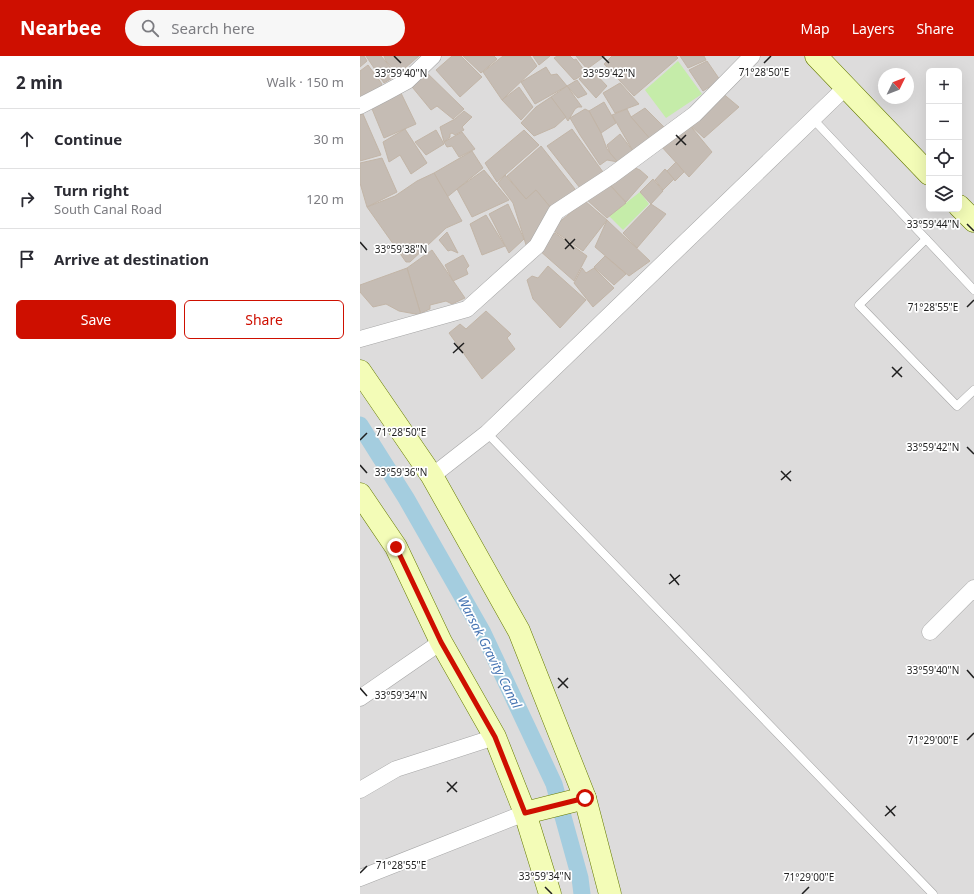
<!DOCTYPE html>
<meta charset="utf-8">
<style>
body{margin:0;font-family:"Noto Sans",sans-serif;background:#f7f7f7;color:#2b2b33}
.controls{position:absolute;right:12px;top:12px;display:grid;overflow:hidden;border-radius:6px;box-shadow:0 4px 16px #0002}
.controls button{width:36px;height:36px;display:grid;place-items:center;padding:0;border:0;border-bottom:1px solid #e1e1e2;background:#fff;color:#2b2b33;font:20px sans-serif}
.compass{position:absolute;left:518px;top:12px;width:36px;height:36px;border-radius:50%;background:#fff;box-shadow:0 4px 16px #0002;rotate:47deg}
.stop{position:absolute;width:12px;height:12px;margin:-9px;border:3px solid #ce0f00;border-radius:50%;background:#fff}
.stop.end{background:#ce0f00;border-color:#fff;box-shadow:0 1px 4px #0008}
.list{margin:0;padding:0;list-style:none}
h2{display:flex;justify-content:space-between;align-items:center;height:52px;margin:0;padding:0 16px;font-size:17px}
h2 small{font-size:13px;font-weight:400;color:#7c7c81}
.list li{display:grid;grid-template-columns:26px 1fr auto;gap:12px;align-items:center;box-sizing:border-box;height:60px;padding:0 16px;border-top:1px solid #e1e1e2}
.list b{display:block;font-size:15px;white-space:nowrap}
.list p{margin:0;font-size:13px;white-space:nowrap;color:#7c7c81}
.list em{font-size:13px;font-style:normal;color:#7c7c81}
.actions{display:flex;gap:8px;padding:12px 16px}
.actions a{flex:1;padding:9px 0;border:1px solid #ce0f00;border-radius:6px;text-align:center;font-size:14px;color:#ce0f00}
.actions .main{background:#ce0f00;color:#fff}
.icon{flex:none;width:22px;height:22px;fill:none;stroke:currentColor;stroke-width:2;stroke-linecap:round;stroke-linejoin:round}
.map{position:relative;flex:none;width:614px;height:838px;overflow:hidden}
header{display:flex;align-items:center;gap:24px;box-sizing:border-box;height:56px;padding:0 20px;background:#ce0f00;color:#fff}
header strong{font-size:19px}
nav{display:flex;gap:22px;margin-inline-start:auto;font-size:14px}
.search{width:280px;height:36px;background:#f7f7f7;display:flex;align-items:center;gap:10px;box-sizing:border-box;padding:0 14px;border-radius:22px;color:#7c7c81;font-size:15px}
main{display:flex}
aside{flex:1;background:#fff}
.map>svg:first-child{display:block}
</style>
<header>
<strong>Nearbee</strong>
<div class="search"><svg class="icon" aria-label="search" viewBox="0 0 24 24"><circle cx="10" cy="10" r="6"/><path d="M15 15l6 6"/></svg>Search here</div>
<nav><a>Map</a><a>Layers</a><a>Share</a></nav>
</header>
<main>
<aside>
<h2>2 min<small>Walk · 150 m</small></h2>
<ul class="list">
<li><svg class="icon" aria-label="ahead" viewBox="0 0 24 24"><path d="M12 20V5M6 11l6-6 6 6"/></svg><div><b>Continue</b></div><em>30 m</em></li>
<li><svg class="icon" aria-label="right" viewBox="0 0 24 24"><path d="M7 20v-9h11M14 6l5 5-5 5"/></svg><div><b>Turn right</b><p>South Canal Road</p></div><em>120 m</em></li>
<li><svg class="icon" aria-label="arrive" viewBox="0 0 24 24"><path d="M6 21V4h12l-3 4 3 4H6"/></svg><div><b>Arrive at destination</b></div></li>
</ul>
<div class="actions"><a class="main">Save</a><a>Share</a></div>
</aside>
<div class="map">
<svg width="614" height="838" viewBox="0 0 614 838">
<rect width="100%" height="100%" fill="#f0ede5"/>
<path fill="#dddcdc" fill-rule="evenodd" d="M0,0h614v838h-614zM569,15h30v138h-30zM524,18h24v24h-24z"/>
<g fill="#c5eca9">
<polygon points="318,5 342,38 306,62 285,34"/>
<polygon points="280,136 289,148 263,174 249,160"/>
</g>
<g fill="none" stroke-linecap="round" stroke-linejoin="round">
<polyline stroke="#a4cddf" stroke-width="17" points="0,369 46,442 123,577 194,728 220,822 222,838"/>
</g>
<g fill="#c5bcb4" stroke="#c2b5a7">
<polygon points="0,0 4,0 7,5 0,11"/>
<polygon points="6,0 21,0 37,19 24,27"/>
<polygon points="24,0 59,0 38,18 26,5"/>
<polygon points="92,0 101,0 122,21 100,41 76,14"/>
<polygon points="103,0 134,0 137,3 121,17"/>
<polygon points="143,0 170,0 177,10 142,44 123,16"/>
<polygon points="173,0 190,0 179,9"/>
<polygon points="197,0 210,0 214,4 216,3 226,17 214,24 194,2"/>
<polygon points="216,0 245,0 227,13"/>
<polygon points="252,0 316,0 318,2 274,40 244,8"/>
<polygon points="320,0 344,0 346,4 328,12"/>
<polygon points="347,5 360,24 343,35 329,14"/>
<polygon points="8,9 22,28 18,34 0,43 0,15"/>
<polygon points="186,11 191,19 197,18 207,30 175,48 161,26"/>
<polygon points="62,12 104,53 93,63 77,50 71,54 48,26"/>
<polygon points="231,13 247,30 236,42 219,23"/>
<polygon points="217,24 227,38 218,42 207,30"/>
<polygon points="260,27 279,48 255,57 243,37"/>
<polygon points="207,30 222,51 218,51 215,53 208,65 191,41"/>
<polygon points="159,31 173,51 161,64 142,44"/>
<polygon points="40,35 56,68 24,82 10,48"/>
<polygon points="361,36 379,51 344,82 328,67"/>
<polygon points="191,41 206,61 195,71 174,80 161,67 176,51"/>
<polygon points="244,46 256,67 241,77 229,55"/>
<polygon points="285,52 305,72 291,84 271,61"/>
<polygon points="225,53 229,55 241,77 247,93 258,106 247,104 240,109 220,79 210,62"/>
<polygon points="267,53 271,61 291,84 273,95 252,59"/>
<polygon points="104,55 112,61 102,71 104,74 95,79 92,77 90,78 90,81 84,86 80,71 95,63"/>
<polygon points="3,58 21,99 0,105 0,59"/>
<polygon points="328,67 352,96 329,121 301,90"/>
<polygon points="45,73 67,107 51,118 40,99 29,106 23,86"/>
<polygon points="212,73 243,116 220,132 187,90"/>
<polygon points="76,74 84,88 66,99 55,86"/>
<polygon points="164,74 179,89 137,126 125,107"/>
<polygon points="102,76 115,93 99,101 92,90 87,91 84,86"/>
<polygon points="260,78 273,95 258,106 250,97 247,89"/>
<polygon points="181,90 215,133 194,156 176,134 166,143 147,120"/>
<polygon points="112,95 123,112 86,142 74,117"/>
<polygon points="22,102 37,136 7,151 0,127 0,107"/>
<polygon points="316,106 324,116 315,125 307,115"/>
<polygon points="271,110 280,114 288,121 266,146 249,128"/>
<polygon points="305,113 314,123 303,134 295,124"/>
<polygon points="124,114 149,144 112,161 97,133"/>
<polygon points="74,117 102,165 86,172 50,206 46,206 7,151 35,140 57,125"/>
<polygon points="145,119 166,143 176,134 196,158 167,192 153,147 138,127"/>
<polygon points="293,123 303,135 291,148 280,136"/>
<polygon points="249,128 266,147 247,162 226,143"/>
<polygon points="225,145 247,164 223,195 191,173"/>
<polygon points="148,148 164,183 149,197 129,158"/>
<polygon points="291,148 306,158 277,192 263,177"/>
<polygon points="126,159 145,190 122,199 110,168"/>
<polygon points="247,164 290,205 269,220 235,191"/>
<polygon points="87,176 98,197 91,194 88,195 79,184"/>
<polygon points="195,177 227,200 214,225 179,194"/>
<polygon points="72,194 105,242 92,248 86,245 70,249 70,253 63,256 61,259 47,212"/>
<polygon points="103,199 109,210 106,213 108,218 93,225 85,209"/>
<polygon points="245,200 266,218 254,229 234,211"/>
<polygon points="188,210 226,244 200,272 173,243 167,224 172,220 178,222"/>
<polygon points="47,212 61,259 39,255 26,248 13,251 0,236 0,229"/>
<polygon points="222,212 226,217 234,212 254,232 233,251 214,227"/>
<polygon points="126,255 151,278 147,282 155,293 122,323 89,277 100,268 106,273"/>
</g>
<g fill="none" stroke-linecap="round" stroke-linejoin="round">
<g stroke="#a6a6a6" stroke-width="9">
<g id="lane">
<polyline points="453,63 614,234"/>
<polyline points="566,183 499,249 597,350 614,334"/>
<polyline points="127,377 573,838"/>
</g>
</g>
<g stroke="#a6a6a6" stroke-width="17">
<g id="street">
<polyline points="0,50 25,37 47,25 73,0"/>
<polyline points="0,283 107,253 177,190 196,156 251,120 335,58 392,0"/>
<polyline points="72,420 127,377 486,31"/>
<polyline points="570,576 614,532"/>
<polyline points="0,642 81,586"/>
<polyline points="0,734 36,713 135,681"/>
<polyline points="0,822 165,757"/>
</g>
</g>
<g stroke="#657b01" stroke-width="23">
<g id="secondary">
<polyline points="456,0 569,118"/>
<polyline points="599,150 614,165"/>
<polyline points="0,315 72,420 159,575 225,742 250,838"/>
<polyline points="0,438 36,491 81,586 135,681 165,757 190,838"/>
<polyline points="165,757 225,742"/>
</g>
</g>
<use href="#lane" stroke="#fff" stroke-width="8"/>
<use href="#street" stroke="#fff" stroke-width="16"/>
<use href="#secondary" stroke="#f3fcb7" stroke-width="22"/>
</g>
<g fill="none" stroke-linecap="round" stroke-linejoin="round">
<polyline stroke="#ce0f00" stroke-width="5" points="36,491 81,586 135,681 165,757 225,742"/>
</g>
<path fill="none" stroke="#1f1f1f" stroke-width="1.5" d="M34,0l7,7M242,0l7,7M404,7l7,-7M316,79l10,10M316,89l10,-10M607,168l7,7M205,183l9,10M0,186l7,8M205,193l10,-10M607,251l7,-7M94,287l9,10M93,297l11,-10M532,311l10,10M532,321l10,-10M0,384l7,-7M607,391l7,7M0,409l7,8M421,415l10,10M421,424l10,-9M310,518l9,11M309,528l11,-9M607,614l7,8M198,622l10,10M0,632l7,8M198,632l10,-10M607,684l7,-7M87,726l10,10M87,736l10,-10M526,750l9,10M525,760l11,-10M0,817l7,-7M185,831l7,7M442,838l7,-7"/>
<g text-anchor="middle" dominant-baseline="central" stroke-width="3.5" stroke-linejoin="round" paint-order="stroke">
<g font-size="13" font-style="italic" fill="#4775b3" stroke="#fff">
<text transform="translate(130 596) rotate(63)">Warsak Gravity Canal</text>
</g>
</g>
<g font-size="10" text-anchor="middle" fill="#1f1f1f" stroke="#fff" stroke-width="3.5" stroke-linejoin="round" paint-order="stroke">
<text x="404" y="20">71°28'50"E</text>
<text x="41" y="21">33°59'40"N</text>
<text x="249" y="21">33°59'42"N</text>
<text x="573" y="172">33°59'44"N</text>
<text x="41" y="197">33°59'38"N</text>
<text x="573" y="255">71°28'55"E</text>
<text x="41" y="380">71°28'50"E</text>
<text x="573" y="395">33°59'42"N</text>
<text x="41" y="420">33°59'36"N</text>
<text x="573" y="618">33°59'40"N</text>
<text x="41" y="643">33°59'34"N</text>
<text x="573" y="688">71°29'00"E</text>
<text x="41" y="813">71°28'55"E</text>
<text x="185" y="824">33°59'34"N</text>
<text x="449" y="825">71°29'00"E</text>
</g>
</svg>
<div class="controls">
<button>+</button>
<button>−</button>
<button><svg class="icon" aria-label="locate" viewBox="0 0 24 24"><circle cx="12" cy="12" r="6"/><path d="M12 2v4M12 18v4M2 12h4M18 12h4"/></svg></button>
<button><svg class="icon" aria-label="layers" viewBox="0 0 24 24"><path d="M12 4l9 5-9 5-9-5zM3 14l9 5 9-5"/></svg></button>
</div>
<svg class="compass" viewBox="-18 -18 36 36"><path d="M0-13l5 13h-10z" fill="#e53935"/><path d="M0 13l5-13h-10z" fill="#7c7c81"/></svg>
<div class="stop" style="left:225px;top:742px"></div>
<div class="stop end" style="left:36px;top:491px"></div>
</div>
</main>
